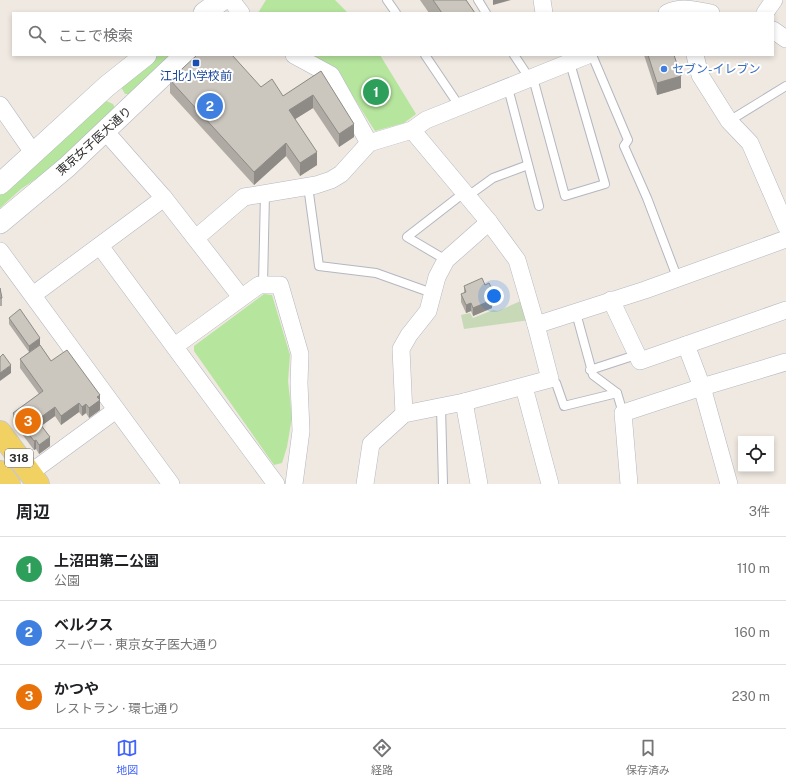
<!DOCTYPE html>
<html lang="ja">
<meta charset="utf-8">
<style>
body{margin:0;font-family:"Public Sans","Noto Sans JP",sans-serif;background:#f2f2f2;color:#202124}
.controls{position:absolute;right:12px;bottom:12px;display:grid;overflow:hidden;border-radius:0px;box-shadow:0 2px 6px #0003}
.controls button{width:36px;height:36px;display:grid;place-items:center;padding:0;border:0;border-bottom:1px solid #e0e0e0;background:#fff;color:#202124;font:20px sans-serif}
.you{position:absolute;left:494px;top:296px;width:14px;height:14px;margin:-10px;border:3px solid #fff;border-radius:50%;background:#1a73e8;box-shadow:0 0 0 6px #1a73e833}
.badge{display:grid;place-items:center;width:26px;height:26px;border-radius:50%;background:#4264fb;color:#fff;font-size:13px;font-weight:700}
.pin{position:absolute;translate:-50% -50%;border:2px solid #fff;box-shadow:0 1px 4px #0006}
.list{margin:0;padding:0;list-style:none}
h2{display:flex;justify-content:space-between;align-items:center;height:52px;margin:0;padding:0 16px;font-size:17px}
h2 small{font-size:13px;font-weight:400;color:#757577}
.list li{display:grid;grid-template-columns:26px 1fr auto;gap:12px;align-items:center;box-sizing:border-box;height:64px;padding:0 16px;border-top:1px solid #e0e0e0}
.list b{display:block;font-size:15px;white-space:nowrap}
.list p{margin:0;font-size:13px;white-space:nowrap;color:#757577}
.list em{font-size:13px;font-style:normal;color:#757577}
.icon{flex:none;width:22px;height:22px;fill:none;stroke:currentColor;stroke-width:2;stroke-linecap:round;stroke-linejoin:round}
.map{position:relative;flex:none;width:786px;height:484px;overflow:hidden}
.search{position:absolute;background:#fff;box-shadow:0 2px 6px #0003;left:12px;right:12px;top:12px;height:44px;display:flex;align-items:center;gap:10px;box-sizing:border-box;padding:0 14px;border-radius:0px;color:#757577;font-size:15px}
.sheet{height:244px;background:#fff}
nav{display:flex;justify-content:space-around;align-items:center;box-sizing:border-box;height:56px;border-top:1px solid #e0e0e0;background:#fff;font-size:11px;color:#757577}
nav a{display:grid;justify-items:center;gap:2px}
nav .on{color:#4264fb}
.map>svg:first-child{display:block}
</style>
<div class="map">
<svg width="786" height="484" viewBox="0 0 786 484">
<rect width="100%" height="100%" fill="#efe9e1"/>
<g fill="#b6e59e">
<polygon points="266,0 335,0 348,13 258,13"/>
<polygon points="157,55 175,55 135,94 125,94 121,87 126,78"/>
<polygon points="310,55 380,55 416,114 404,123 375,131 336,70"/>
<polygon points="104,100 113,104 116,110 52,168 21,189 0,208 0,192"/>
<polygon points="264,294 272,295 290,355 288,381 292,417 287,447 282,463 274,465 194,351 194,346"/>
</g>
<polygon fill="#c8d9b8" points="523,300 530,320 464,329 461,315 470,313 473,318 493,310 498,311"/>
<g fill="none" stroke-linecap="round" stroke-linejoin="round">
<g stroke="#b4b7c1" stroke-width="10">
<g id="service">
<polyline points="387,0 396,13"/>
<polyline points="478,0 486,13"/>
<polyline points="425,55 460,107"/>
<polyline points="514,55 530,79"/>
<polyline points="592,55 628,140 624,146 647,198 677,277"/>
<polyline points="533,78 565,196 605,184 570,63"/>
<polyline points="508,88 539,206"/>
<polyline points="729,121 786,86"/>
<polyline points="308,186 319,266 376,273 432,293"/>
<polyline points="468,196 493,178 528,165"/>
<polyline points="446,260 407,237 465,192"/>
<polyline points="263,284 265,193"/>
<polyline points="576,313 593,375 617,393 623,413"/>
<polyline points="590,370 636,355"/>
<polyline points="550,379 556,383 564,406 617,393"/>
<polyline points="441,407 443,484"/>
</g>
</g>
<g stroke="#b4b7c1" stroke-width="18">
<g id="minor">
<polyline points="542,0 544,13"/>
<polyline points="234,4 241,13"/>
<path d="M667,13c14,-7 29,-3 44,0"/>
<polyline points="765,13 774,0"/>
<polyline points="773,30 786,39"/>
<polyline points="294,55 331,75 369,143"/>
<polyline points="695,55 700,75 729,121 750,143 786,226"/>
<polyline points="0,105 34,154"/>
<polyline points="105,131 164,198 241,297"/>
<polyline points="196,238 244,197 316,185 331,180 341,174 369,143 412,130 426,120 588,55"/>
<polyline points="100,246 276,484"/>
<polyline points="0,251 171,484"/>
<polyline points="33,295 164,198"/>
<polyline points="611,300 640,361 786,310"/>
<polyline points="536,325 645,290 786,239"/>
<polyline points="686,345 702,387 729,484"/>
<polyline points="175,346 259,285 280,285 300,354 299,383 301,431 294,484"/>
<polyline points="524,387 550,484"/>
<polyline points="464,402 479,484"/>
<polyline points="404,414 401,349 409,335 428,311 437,277 446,260 489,222"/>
<polyline points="30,473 116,410"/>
<polyline points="365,484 371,444 404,414 464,402 550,379 536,325 517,260 489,222 412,130"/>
<polyline points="629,484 623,413 702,387 786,362"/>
</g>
</g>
<g stroke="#b4b7c1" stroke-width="22">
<g id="tertiary">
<polyline points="204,13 222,0"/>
<polyline points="0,184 107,86 146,55"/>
<polyline points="0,223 67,167 185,55"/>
</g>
</g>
<g stroke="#c9c9c9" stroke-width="24">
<g id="primary">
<polyline points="0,432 38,484"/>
<polyline points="0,472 9,484"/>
</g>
</g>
<use href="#service" stroke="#fff" stroke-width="8"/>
<use href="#minor" stroke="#fff" stroke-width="17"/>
<use href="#tertiary" stroke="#fff" stroke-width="21"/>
<use href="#primary" stroke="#f2d163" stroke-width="22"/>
</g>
<g fill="#afaba4">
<polygon points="420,0 466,0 475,13 429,13"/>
<polygon points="644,55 674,55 681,88 657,95"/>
<polygon points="321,71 354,137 339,147 313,108 295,119 317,165 300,176 286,156 254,185 170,93 170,80 261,87 283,96"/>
<polygon points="464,286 494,301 492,302 492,308 473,316 471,311 466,313 461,302 461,294 464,293"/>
<polygon points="0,288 2,298 2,306 0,306"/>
<polygon points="9,318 40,345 51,361 100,395 100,410 89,418 86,413 82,416 79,412 61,425 55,416 41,426 50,446 39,454 36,449 34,450 13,422 13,413 39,394 20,368 20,359 29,352 9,324"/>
</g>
<g fill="#8e8b86">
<polygon points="493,0 511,0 493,5"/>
<polygon points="681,76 681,88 657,95 657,83"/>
<polygon points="313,95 313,108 289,123 289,110"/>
<polygon points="354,124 354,137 339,147 339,134"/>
<polygon points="286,143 286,156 254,185 254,172"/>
<polygon points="317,152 317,165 300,176 300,163"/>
<polygon points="494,293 494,301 492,302 492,308 473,316 473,308 490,295"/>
<polygon points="471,303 471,311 466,313 466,305"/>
<polygon points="40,338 40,345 29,352 29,346"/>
<polygon points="11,365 11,373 0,381 0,373"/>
<polygon points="100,395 100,410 89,418 89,408 97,397"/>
<polygon points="79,403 79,412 61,425 61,416"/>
<polygon points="86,404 86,413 82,416 82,407"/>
<polygon points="55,407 55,416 37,429 37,420"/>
<polygon points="50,437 50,446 39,454 39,445"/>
<polygon points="36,440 36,449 34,450 34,441"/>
</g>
<g fill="#cbc7bf" stroke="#8e8b86">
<polygon points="433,0 466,0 475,13 442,13"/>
<polygon points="197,55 232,55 261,87 272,79 283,96 321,71 354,124 339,134 313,95 289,110 317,152 300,163 286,143 254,172 170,80"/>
<polygon points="648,55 674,55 681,76 657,83"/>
<polygon points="482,278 485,285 489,283 494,293 490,295 492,300 473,308 471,303 466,305 461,294 466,292 464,286"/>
<polygon points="0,288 2,298 0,298"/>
<polygon points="20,309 40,338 29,346 9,318"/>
<polygon points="40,345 51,361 67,350 100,395 97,397 100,400 89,408 86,404 82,407 79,403 61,416 55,407 37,420 50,437 39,445 36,440 34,441 13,413 43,391 20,359"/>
<polygon points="3,354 11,365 0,373 0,357"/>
</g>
<rect fill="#1a4fb4" stroke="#fff" stroke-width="1.5" x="192" y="59" width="8" height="8" rx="2"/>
<circle fill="#3f7fe0" stroke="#fff" stroke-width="1.5" cx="664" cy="69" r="4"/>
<g text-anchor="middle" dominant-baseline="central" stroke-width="4" stroke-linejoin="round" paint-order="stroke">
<rect fill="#fff" stroke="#6d6d6d" stroke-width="1" x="5" y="449" width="28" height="18" rx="3"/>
<g font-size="11" font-weight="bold" fill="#2e2e2e">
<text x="19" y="458">318</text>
</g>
<g font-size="12" fill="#366cbe" stroke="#fff" text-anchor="start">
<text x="672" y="69">セブン-イレブン</text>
</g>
<g font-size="12" fill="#164399" stroke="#fff">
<text x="196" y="76">江北小学校前</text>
</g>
<g font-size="12" fill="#2e2e2e" stroke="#fff">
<text transform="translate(94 141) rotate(-42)">東京女子医大通り</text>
</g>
</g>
</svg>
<div class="controls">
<button><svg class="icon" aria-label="locate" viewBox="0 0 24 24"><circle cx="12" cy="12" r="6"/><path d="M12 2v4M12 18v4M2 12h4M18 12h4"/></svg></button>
</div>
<div class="you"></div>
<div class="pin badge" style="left:376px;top:92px;background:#2e9e5b">1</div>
<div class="pin badge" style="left:210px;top:106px;background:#3f7fe0">2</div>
<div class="pin badge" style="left:28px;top:421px;background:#e8710a">3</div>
<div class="search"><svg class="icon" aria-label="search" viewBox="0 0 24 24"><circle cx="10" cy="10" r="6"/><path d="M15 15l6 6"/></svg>ここで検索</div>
</div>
<section class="sheet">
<h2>周辺<small>3件</small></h2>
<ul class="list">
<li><span class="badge" style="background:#2e9e5b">1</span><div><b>上沼田第二公園</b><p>公園</p></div><em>110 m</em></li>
<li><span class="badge" style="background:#3f7fe0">2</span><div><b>ベルクス</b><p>スーパー · 東京女子医大通り</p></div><em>160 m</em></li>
<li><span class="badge" style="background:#e8710a">3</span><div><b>かつや</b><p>レストラン · 環七通り</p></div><em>230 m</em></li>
</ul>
</section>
<nav>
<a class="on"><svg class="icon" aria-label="map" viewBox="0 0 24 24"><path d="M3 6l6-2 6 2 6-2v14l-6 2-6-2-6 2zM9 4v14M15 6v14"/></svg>地図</a>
<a><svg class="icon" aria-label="directions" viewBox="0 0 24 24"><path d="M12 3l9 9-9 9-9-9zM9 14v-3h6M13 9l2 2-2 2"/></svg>経路</a>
<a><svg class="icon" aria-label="saved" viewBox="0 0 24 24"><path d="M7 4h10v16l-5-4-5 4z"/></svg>保存済み</a>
</nav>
